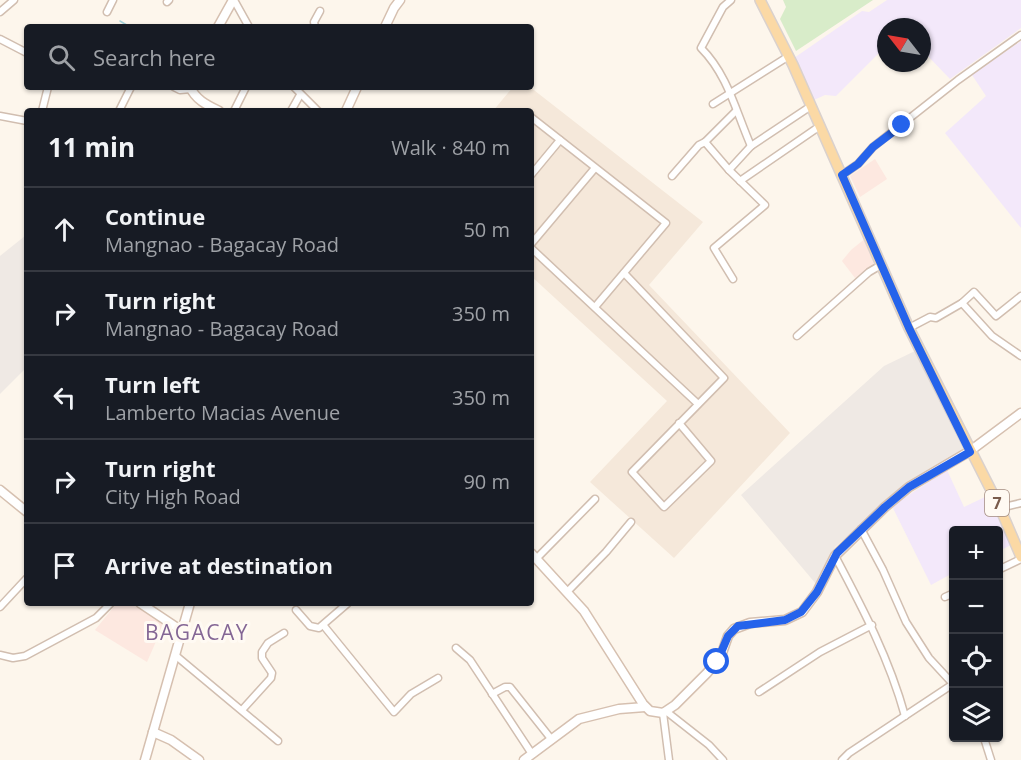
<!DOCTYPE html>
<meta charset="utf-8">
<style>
body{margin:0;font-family:"Open Sans",sans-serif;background:#242831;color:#f1f3f6}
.controls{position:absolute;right:18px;bottom:18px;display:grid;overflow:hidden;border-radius:6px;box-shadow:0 2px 4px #0004}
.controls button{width:54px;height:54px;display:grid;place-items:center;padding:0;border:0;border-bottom:2px solid #363941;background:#171b24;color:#f1f3f6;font:30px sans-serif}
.compass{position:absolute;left:877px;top:18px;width:54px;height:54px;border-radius:50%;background:#171b24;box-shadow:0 2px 4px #0004;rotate:301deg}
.stop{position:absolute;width:18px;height:18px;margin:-14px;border:4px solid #2563eb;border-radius:50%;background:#fff}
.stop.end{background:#2563eb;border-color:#fff;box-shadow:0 2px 6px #0008}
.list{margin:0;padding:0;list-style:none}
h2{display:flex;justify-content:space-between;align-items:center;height:78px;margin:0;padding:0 24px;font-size:26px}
h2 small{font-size:20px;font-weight:400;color:#9ea1a6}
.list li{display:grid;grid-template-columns:39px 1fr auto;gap:18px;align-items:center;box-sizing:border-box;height:84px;padding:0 24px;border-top:2px solid #363941}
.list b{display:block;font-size:22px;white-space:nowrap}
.list p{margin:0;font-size:20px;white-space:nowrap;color:#9ea1a6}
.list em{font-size:20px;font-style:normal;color:#9ea1a6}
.icon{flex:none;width:33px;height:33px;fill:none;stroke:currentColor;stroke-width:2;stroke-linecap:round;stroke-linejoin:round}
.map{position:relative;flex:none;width:1021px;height:760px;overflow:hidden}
.search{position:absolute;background:#171b24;box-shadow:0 2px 4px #0004;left:24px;top:24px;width:510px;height:66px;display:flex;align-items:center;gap:15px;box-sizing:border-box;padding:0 21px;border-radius:6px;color:#9ea1a6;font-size:22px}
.panel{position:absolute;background:#171b24;box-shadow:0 2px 4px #0004;left:24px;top:108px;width:510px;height:498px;border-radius:6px}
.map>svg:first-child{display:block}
</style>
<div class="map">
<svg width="1021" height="760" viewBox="0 0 1021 760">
<rect width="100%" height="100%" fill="#fdf6ec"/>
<polygon fill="#f5e8da" points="513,87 530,87 703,222 649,285 790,433 674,558 590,482 667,401 531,276 531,111 493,111"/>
<g fill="#fde8e0">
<polygon points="875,159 887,179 860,197 850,176"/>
<polygon points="866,238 878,261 871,268 855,278 842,261 851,250"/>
<polygon points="117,603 129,603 164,623 147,662 95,630"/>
</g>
<g fill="#efe9e4">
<polygon points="25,236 27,236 27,367 0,394 0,256"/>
<polygon points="917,350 965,450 902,489 835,547 816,584 741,495 884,366"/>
</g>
<g fill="#f3e8fa">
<polygon points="887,0 1021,0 1021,28 950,79 922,50 922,27 886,27 886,46 836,96 825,95 814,100 794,58 862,11 869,12"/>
<polygon points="1021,41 1021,228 945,133 986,96 972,75"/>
<polygon points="947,470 964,507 987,496 1011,545 999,551 998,530 954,530 953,573 931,585 892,506"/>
</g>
<polygon fill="#d8ecc9" points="783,0 873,0 796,51 780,19 786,7"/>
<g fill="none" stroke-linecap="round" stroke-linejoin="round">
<polyline stroke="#a5d3da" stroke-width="1.5" points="120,21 130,27"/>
<g stroke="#d1beb0" stroke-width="9">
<g id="street">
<polyline points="234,0 249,27"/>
<path d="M731,0l-8,7 -22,41c27,27 35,64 50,98"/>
<polyline points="167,2 169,0"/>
<polyline points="0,12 14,0"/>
<polyline points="107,12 113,0"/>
<polyline points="315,27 314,22 320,11"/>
<polyline points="0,39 27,53"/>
<polyline points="174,87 180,90 191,89"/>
<polyline points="294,87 318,111"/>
<polyline points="713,104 789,56"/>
<polyline points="42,111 48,87"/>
<polyline points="119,111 131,87"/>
<polyline points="234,111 246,87"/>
<polyline points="291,111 300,95"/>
<polyline points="0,116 27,121"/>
<polyline points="531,117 666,223 595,307"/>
<polyline points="705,142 729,170 765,205 714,248 733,279"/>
<polyline points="729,170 751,146 811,106"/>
<polyline points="531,175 560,140"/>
<polyline points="842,175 858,164 873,147 958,80 1021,35"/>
<polyline points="672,176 699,145 705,142 736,111"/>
<polyline points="740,181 820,126"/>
<polyline points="531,244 595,168"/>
<polyline points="531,248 698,404"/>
<polyline points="624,273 724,378 632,472 664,507 711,461 679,423"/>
<polyline points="962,303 992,336 1021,356"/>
<polyline points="909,328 930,317 936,318 962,303 974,292 996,316 1021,296"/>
<polyline points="797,336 869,272 881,265"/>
<polyline points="1000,508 1021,503"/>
<path d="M835,556c28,53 54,102 70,160"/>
<polyline points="536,559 595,499"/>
<polyline points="998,570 1021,559"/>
<polyline points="567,592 606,552 631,522"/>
<polyline points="945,597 954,593"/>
<polyline points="0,607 27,578"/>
<polyline points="296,610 310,626 319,628 348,603"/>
<polyline points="324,626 394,712 411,694 438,678"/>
<polyline points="456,648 470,660 532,754"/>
<polyline points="0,655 13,658 25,656 96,618 111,603"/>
<polyline points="175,655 278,741"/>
<polyline points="759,692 820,652 872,625"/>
<polyline points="492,694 505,687 510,687 552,740"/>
<polyline points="242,710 271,678 272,673 262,658 262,652 268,643 284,633"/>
<polyline points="667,712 709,745 723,760"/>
<polyline points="663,713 669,760"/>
<polyline points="984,738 991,760"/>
<polyline points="842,760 849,753 953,684 929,658 906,622 883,570 861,529"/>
</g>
</g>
<g stroke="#d6c0b0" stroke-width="11">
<g id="secondary">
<polyline points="218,27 233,0"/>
<polyline points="385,27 394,8 400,0"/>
<path d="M190,87c6,13 17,18 29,24"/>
<polyline points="346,111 357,87"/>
<polyline points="0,490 27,512"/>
<polyline points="531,553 584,611 643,704 650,711 663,713 675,705 707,673 721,656 728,636 734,629 750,623 785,620 802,612 817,592 835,556 885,507 909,487 970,451 1021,413"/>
<polyline points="140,603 182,631"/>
<polyline points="153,732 171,740 199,760"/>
<polyline points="145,760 190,603"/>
<polyline points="524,760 579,719 619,709 645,707"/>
</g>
</g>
<g stroke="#dad1cd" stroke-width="12">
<polyline id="primary" points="760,0 793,65 909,328 1000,508 1021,557"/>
</g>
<use href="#street" stroke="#fff" stroke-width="6"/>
<use href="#secondary" stroke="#fff" stroke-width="8"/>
<use href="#primary" stroke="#fbd9a5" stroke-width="9"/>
</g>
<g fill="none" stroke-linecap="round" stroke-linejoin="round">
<polyline stroke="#2563eb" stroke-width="8" points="717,662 728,636 738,626 785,620 801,612 817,592 837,553 885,507 909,487 970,452 909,328 842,175 858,164 873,147 902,125"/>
</g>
<g text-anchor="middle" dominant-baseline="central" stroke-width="6" stroke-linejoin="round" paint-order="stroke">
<rect fill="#fffaf3" stroke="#a28b7f" stroke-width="1.5" x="985" y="490" width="24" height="26" rx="4.5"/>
<g font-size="16" font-weight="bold" fill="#7a5c4d">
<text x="997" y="503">7</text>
</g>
<g font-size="21" letter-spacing="1.5" fill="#846695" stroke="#fffaf3">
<text x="197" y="632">BAGACAY</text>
</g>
</g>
</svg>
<div class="controls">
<button>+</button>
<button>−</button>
<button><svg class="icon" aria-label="locate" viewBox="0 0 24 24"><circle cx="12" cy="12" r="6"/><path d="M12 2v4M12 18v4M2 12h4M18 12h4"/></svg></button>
<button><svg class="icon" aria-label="layers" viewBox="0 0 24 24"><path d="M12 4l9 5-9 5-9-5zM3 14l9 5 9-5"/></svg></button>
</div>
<svg class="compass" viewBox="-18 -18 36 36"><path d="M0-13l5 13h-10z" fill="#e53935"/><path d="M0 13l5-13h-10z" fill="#9ea1a6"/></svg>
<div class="stop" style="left:717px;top:662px"></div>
<div class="stop end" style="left:902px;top:125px"></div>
<div class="search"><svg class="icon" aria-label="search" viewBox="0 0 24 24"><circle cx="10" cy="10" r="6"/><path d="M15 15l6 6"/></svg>Search here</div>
<section class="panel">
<h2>11 min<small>Walk · 840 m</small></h2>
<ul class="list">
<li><svg class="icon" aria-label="ahead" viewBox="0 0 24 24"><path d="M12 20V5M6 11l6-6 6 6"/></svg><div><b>Continue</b><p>Mangnao - Bagacay Road</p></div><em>50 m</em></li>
<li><svg class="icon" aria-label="right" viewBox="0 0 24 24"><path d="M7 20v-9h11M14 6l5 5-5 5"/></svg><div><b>Turn right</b><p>Mangnao - Bagacay Road</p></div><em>350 m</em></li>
<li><svg class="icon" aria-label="left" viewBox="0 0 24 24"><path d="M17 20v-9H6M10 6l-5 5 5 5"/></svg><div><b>Turn left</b><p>Lamberto Macias Avenue</p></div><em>350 m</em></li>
<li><svg class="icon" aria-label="right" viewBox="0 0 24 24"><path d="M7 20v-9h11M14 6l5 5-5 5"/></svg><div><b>Turn right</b><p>City High Road</p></div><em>90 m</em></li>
<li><svg class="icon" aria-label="arrive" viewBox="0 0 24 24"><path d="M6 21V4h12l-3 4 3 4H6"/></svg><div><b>Arrive at destination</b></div></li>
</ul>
</section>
</div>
